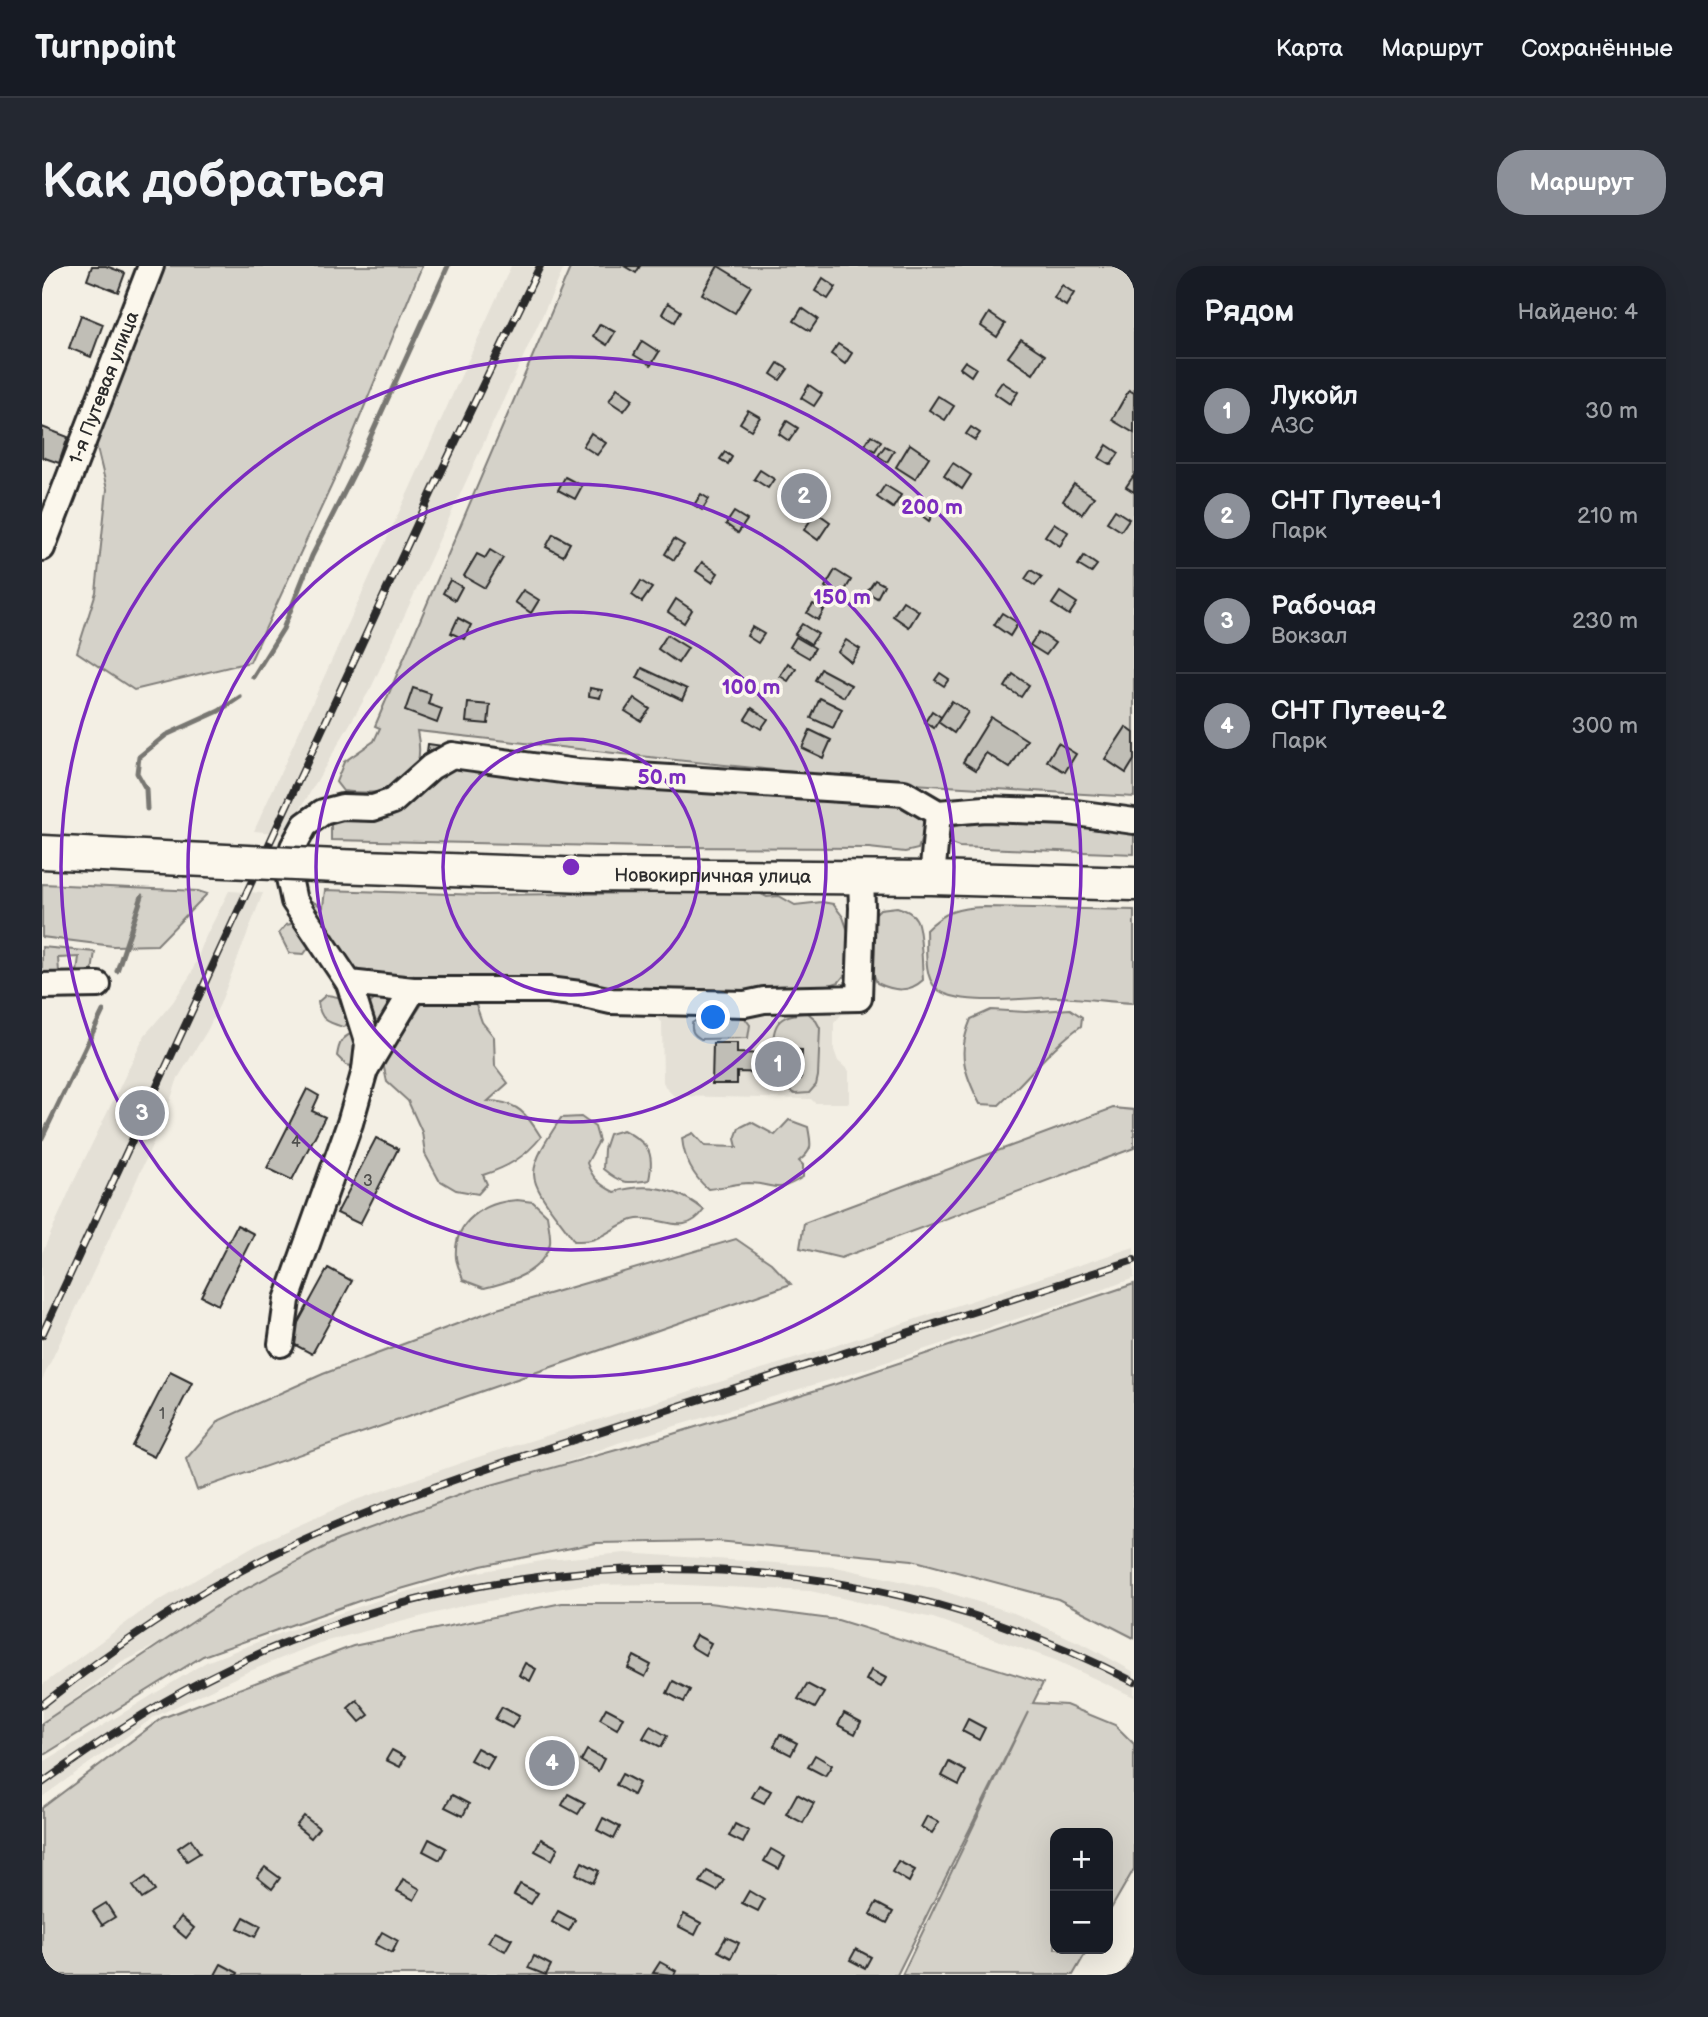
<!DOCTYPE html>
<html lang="ru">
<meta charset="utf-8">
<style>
body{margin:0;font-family:"Balsamiq Sans",sans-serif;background:#242831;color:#f1f3f6}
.controls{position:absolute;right:21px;bottom:21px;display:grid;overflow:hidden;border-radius:14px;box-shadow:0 7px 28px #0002}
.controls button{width:63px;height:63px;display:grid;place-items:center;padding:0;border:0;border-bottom:2px solid #363941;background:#171b24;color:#f1f3f6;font:35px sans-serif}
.you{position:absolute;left:672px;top:752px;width:24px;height:24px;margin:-18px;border:5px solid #fff;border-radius:50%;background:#1a73e8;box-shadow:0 0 0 10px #1a73e833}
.badge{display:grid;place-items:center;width:46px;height:46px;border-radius:50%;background:#8c9099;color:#fff;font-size:23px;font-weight:700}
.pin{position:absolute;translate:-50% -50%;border:4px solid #fff;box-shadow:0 2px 7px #0006}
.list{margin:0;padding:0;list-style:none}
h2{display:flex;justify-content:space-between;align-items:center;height:91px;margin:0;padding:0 28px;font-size:30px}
h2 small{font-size:23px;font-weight:400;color:#9ea1a6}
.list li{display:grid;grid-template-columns:46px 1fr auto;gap:21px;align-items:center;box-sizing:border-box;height:105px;padding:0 28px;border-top:2px solid #363941}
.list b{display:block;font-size:26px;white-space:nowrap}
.list p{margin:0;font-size:23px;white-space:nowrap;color:#9ea1a6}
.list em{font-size:23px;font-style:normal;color:#9ea1a6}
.map{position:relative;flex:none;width:1092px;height:1709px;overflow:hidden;border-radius:28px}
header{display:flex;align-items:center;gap:42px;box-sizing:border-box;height:98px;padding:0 35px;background:#171b24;border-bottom:2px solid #363941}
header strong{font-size:33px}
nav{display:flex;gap:38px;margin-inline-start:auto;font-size:24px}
.intro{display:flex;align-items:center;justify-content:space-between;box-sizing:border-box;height:168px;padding:0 42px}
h1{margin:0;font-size:49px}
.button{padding:18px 32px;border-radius:28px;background:#8c9099;color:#fff;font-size:24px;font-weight:700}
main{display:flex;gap:42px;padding:0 42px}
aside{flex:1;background:#171b24;border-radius:28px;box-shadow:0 7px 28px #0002}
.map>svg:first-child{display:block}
</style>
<header>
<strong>Turnpoint</strong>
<nav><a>Карта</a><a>Маршрут</a><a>Сохранённые</a></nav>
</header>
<div class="intro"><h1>Как добраться</h1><a class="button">Маршрут</a></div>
<main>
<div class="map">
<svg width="1092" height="1709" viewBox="0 0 1092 1709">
<rect width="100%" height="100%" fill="#f3efe4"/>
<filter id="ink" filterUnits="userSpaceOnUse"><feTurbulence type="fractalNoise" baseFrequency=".0143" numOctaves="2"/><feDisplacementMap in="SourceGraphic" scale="14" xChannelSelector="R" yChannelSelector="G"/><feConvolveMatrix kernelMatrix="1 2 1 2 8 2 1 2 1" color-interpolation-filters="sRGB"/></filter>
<g filter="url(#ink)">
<g fill="#e4e0d6">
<polygon points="469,0 523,0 330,420 244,568 212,565"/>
<polygon points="187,625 221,627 178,738 165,765 136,812 123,850 87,931 0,1114 0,987 31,917 103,769 131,736 149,708 164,670"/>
<polygon points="610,748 702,751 749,748 800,748 792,757 792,784 796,795 807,805 807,837 773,837 769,833 632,830 624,822 621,816 620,756"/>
<polygon points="1092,981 1092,1012 1041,1031 808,1108 576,1177 323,1271 79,1397 0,1459 0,1419 103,1343 215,1278 311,1235 436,1191 765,1089"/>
<polygon points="583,1287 794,1301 894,1323 972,1347 1047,1381 1092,1406 1092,1431 1013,1394 891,1352 768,1325 623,1318 538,1319 424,1339 277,1377 203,1407 112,1451 0,1531 0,1497 164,1396 242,1366 343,1332 431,1307 505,1294"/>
</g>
<g fill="#d5d2c9" stroke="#807e7a" stroke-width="2">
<polygon points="120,0 380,0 293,212 208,396 92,424 35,386 54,326 65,223 54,178"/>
<path d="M529,0h563v531l-221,-13 -228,-23 -268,-30c12,56 -27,66 -74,60l-7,-9 8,-20 30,-21 6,-13 -5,-2z"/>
<polygon points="415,496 859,531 882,551 883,563 876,583 863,586 827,582 608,581 289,574 289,546 367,528 390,519 401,506"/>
<polygon points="943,549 1092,558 1092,588 917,581 909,578 904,570 908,562"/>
<polygon points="0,618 156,625 165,628 115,679 71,680 0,671"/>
<polygon points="283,624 441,629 715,626 725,631 737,630 753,639 780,636 791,638 801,651 808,671 806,705 797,716 782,721 715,721 700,727 568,726 309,710 263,632 281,641"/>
<path d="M855,641c7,2 15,5 19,12 6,9 6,49 7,61 -14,13 -29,11 -46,3l-5,-13 1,-54 7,-7z"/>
<path d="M942,641l150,3v93c-25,-1 -51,-5 -76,-6 -28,0 -102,11 -122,-9 -13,-12 -9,-42 -10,-58 19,-19 32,-22 58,-23z"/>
<polygon points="254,657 270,677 262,688 247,687 237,667 244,659"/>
<polygon points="0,681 53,686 50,706 35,706 37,691 16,692 17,706 0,709"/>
<path d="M284,729c17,1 23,7 29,24l-12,8c-16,-5 -23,-7 -25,-25z"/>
<polygon points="351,731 354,741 333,763 325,740 333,733"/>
<path d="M406,731l26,2 8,23 12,15 1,29 13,17 -20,18c29,0 39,13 53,36 -16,20 -33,30 -58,38l4,9 -9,10 -22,-4 -17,-10 -14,-26 -3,-22 -14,-31 -21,-19 -4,-19 39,-59z"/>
<path d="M1028,743l12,8 -1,9c-31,22 -54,53 -82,79l-19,-1c-16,-31 -23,-52 -9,-85l20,-9 35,2z"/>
<path d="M766,747l7,6 5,9 -2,48 -2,9 -7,8 -14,1 -8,-4v-11h14v-29l-28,-1c-1,-28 8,-35 35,-36z"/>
<path d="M661,750l41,1 6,8 -2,13 -47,1c-7,-4 -10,-7 -9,-16z"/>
<path d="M312,766h6l-2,35 -12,-2 -9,-9c2,-13 4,-18 17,-24z"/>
<polygon points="1071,842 1092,844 1092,882 799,992 758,982 762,957"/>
<path d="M539,851l14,10 4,14 -12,22c5,15 13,22 27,29 33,-10 63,-4 90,18 -20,28 -40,6 -67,9 -16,2 -30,17 -46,21 -5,1 -11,1 -17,1 -10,-18 -40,-47 -40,-67 0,-17 18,-42 27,-56z"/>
<path d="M747,854l19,7c3,18 6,22 -9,34l4,4v12c-29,18 -26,7 -54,6 -13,0 -28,5 -41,6 -15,-13 -24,-31 -26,-51l11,-5 12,13 32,1 -2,-8 4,-11 12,-6 24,13z"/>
<path d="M581,864c25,13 32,21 26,50 -22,4 -28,4 -46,-11l1,-20 5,-15z"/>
<path d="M475,934l16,2 14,13c1,8 4,20 3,28 -7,30 -41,39 -66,45l-21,-8c-2,-7 -6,-15 -7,-22 -3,-37 29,-56 61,-58z"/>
<polygon points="694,973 729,997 749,1018 155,1224 144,1193 178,1154 281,1108 455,1043"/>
<polygon points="1092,1018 1092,1372 1016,1333 870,1294 675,1275 554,1277 439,1300 317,1335 161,1390 0,1490 0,1457 188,1331 296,1274 431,1224 621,1171 794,1118"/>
<polygon points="520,1337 667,1337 796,1354 1001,1417 991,1437 1024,1439 1073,1459 1092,1478 1092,1603 1066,1648 1066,1567 1013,1567 1013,1683 1046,1683 1031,1709 860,1709 986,1446 855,1709 0,1709 0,1542 120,1452 311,1380"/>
</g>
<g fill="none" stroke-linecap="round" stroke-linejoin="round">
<g stroke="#787772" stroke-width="5">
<polyline points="211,411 241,363 270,290 312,207 406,0"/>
<polyline points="105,543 104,523 95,507 97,491 124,469 177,445 198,431"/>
<polyline points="75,705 100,630"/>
<polyline points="0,872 61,745"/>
</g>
</g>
<g fill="#c0beb6" stroke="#2b2b2b" stroke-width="2">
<polygon points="50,0 64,0 83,7 76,26 45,14"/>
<polygon points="582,0 598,0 594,7"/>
<polygon points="676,0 709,20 693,47 660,28"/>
<polygon points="781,12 794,21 786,33 773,25"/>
<polygon points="1020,19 1032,27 1024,40 1012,32"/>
<polygon points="626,37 639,45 633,56 620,48"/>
<polygon points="760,42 776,53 768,65 752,55"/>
<polygon points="947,47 963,58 955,71 939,60"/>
<polygon points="39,49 61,58 49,91 27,82"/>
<polygon points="558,58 573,66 565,79 551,70"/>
<polygon points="979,73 1003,89 991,108 966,91"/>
<polygon points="600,75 617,86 609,99 592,89"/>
<polygon points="796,78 810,87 803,98 789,88"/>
<polygon points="923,95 934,102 929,110 918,102"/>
<polygon points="736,97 746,103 738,114 729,108"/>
<polygon points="960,116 976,126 968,138 952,127"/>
<polygon points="767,119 780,128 772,140 759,132"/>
<polygon points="575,122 591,133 582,145 567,135"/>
<polygon points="1087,124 1092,127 1092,167 1070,154"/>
<polygon points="896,130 912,140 903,154 887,144"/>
<polygon points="706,144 718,151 709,164 698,157"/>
<polygon points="745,155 756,162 747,175 737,168"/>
<polygon points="0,161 26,171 17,197 0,191"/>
<polygon points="929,161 938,167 933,174 924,168"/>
<polygon points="549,167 564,177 555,189 541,180"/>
<polygon points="829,169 839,175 833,185 823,179"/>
<polygon points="868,178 887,191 873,213 854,201"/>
<polygon points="1065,179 1077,187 1069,199 1057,192"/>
<polygon points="843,180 852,185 845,196 836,190"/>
<polygon points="683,186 690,191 686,198 678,193"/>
<polygon points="911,197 929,209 920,223 902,210"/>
<polygon points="718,204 732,213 726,222 712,213"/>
<polygon points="1092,209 1092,226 1084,221"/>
<polygon points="766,210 775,216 770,225 760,219"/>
<polygon points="523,211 540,220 533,233 516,224"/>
<polygon points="1032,218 1052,231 1040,248 1021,235"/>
<polygon points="843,219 859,229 851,242 835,231"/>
<polygon points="659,228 667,233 660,244 652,239"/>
<polygon points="885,239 894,244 887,255 879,249"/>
<polygon points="1073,244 1087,253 1079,265 1065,256"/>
<polygon points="692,246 705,254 696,267 684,258"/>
<polygon points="774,246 788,256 776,274 762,264"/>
<polygon points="1012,257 1026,266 1018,280 1003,270"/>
<polygon points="511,268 528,277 521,290 504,281"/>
<polygon points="632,273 642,279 632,294 623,288"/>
<polygon points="448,284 461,292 443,322 422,310 435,288 443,292"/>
<polygon points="1042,290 1055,299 1049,307 1036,299"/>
<polygon points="660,296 676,307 670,316 654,305"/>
<polygon points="793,304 809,314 799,331 783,321"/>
<polygon points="989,304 1000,311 993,320 983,313"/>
<polygon points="408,314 420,321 413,334 401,327"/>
<polygon points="833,314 842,319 835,332 825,326"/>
<polygon points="599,315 610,322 600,336 590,329"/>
<polygon points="481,324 497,334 489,347 473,336"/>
<polygon points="1018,326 1035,337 1027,349 1010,338"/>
<polygon points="634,333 650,344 642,357 626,346"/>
<polygon points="861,335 877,345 867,361 851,350"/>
<polygon points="771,338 782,344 776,354 765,347"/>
<polygon points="960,347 976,357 968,370 952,359"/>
<polygon points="416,352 429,359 422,373 409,367"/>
<polygon points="760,358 776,368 769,378 753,368"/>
<polygon points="710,361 722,368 716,377 705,370"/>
<polygon points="997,366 1013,377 1004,389 988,379"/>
<polygon points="625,369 646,382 636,397 616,383"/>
<polygon points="754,371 773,382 767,392 748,381"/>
<polygon points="804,374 818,383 809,396 796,386"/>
<polygon points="746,397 754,403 746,415 738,410"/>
<polygon points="600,402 645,423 640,434 595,412"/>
<polygon points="779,403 809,419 802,431 773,414"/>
<polygon points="898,407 907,413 902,420 893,414"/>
<polygon points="971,408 987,419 979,431 963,421"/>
<polygon points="371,422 389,428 386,438 400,443 395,457 363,445"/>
<polygon points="548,422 560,424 558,432 547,430"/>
<polygon points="592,432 608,443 599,455 583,445"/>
<polygon points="778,432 800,443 791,462 769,452"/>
<polygon points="910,435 926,446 912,467 896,456"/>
<polygon points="426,437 448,439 446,458 424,456"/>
<polygon points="710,442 726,453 719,463 703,453"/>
<polygon points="890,445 899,451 892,462 883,456"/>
<polygon points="949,451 985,474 968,502 944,487 934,504 921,496"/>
<polygon points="1084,461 1092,467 1092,494 1084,507 1063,493"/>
<polygon points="768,464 789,474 781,492 760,482"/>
<polygon points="1016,477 1034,488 1023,506 1005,495"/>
<polygon points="386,478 401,480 400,488 385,486"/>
<polygon points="671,777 695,777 695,787 730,788 730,807 695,806 695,818 670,818"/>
<polygon points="730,783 760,784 759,813 730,813"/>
<polygon points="265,823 277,830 270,845 283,851 250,914 225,902"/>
<polygon points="334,872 356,883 318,958 295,947"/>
<polygon points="195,959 212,968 176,1039 159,1030"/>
<polygon points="286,1002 310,1015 270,1088 246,1075"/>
<polygon points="128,1106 150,1117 112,1191 90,1180"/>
<polygon points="654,1369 669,1377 663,1389 648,1380"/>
<polygon points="592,1390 609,1399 603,1411 586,1402"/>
<polygon points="483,1397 494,1403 488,1415 477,1409"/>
<polygon points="829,1404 844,1412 839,1421 824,1414"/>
<polygon points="631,1415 648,1424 642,1436 625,1427"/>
<polygon points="765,1418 782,1427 773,1442 756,1433"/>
<polygon points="315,1434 327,1449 318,1456 306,1442"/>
<polygon points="460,1441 477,1450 470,1462 453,1453"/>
<polygon points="564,1442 581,1451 575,1463 558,1453"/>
<polygon points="802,1447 819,1456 813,1468 796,1459"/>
<polygon points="926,1453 943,1462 937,1474 920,1465"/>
<polygon points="608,1460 625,1470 619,1481 601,1472"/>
<polygon points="738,1468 755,1477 749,1489 732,1480"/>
<polygon points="435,1482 452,1491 445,1503 428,1494"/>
<polygon points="350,1484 363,1491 358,1501 344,1494"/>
<polygon points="545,1484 562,1493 556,1505 539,1495"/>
<polygon points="773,1489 790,1499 783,1510 766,1501"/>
<polygon points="907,1496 924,1505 917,1519 900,1510"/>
<polygon points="580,1508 597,1517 591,1529 574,1519"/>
<polygon points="717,1519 729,1525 722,1537 710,1531"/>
<polygon points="526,1528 543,1537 536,1548 520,1539"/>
<polygon points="755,1528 772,1537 761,1557 744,1548"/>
<polygon points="410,1529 427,1538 421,1550 403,1541"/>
<polygon points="262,1550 277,1562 269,1572 254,1560"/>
<polygon points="885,1550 897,1556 890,1567 879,1561"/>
<polygon points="561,1552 578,1561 572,1573 555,1564"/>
<polygon points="693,1558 707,1565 701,1577 687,1570"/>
<polygon points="149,1573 158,1587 145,1595 136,1582"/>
<polygon points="387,1573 404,1582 398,1594 381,1585"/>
<polygon points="499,1573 516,1582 510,1594 493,1585"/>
<polygon points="729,1583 743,1591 737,1603 722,1595"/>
<polygon points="856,1595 873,1604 867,1616 850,1606"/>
<polygon points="540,1596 557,1605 551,1617 534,1608"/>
<polygon points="223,1601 238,1612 230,1623 215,1611"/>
<polygon points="665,1605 682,1614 675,1625 658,1616"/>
<polygon points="104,1611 113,1625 100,1633 91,1620"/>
<polygon points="361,1613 378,1623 372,1634 355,1625"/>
<polygon points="478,1618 496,1627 489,1638 472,1629"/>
<polygon points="707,1625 722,1634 716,1645 700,1637"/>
<polygon points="64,1637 73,1651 60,1659 51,1645"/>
<polygon points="834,1637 851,1646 845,1657 828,1648"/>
<polygon points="516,1645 533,1654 527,1665 510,1656"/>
<polygon points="642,1648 659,1657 653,1669 636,1660"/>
<polygon points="139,1651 152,1662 144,1672 131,1661"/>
<polygon points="202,1651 219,1660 213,1671 196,1662"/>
<polygon points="453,1665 470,1673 463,1685 446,1676"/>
<polygon points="340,1666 356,1675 350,1687 333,1678"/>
<polygon points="684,1671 697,1677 689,1692 676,1685"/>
<polygon points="814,1683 829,1691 823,1702 808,1694"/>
<polygon points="492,1690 509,1699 504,1709 486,1702"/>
<polygon points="618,1696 634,1705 632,1709 611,1707"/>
<polygon points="179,1698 196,1707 195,1709 173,1709"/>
</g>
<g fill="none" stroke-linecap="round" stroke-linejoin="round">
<g stroke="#2b2b2b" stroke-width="30">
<g id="minor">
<path id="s1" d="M0,282l109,-282"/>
<polyline points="890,612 896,547"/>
<polyline points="307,717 371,724 506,724 538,728 569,735 703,738 722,734 817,732 820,642 819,612"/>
<polyline points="0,720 56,719"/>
<polyline points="323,804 326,778 307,717 252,635 247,612 251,581 263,559 281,546 300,541 331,542 351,535 389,501 410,489 535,506 862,527 896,547 943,543 1027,546 1092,555"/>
<polyline points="239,1078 245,1034 308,857 323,804 371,724"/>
</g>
</g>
<g stroke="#2b2b2b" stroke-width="37">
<g id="major">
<polyline points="0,586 142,593"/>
<path id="s2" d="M295,600l250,9 345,3 202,6"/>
</g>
</g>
<use href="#minor" stroke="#fbf7ec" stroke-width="24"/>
<use href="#major" stroke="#fbf7ec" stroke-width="32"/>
<g stroke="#2b2b2b" stroke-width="8">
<g id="rail">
<polyline points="0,1069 401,202 498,0"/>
<path d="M0,1439c77,-62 160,-118 250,-160 69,-32 140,-58 213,-83l629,-202"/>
<path d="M0,1517c52,-37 105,-74 162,-103 288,-149 643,-148 930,2"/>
<polyline points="1084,1709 1092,1694"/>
</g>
</g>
<use href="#rail" stroke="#fbf7ec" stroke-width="5" stroke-dasharray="16" stroke-linecap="butt"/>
<g stroke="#2b2b2b" stroke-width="37" stroke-linecap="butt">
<polyline id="major-bridge" points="142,593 295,600"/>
</g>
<use href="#major-bridge" stroke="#fbf7ec" stroke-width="32"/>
</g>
</g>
<g fill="none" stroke="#7b2cbf" stroke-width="3.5">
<circle cx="529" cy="601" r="128"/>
<circle cx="529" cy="601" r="255"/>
<circle cx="529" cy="601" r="383"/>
<circle cx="529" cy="601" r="510"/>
</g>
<g text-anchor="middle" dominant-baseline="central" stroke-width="7" stroke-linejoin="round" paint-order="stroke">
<g font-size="16" fill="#50504e">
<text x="254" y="876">4</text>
<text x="326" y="915">3</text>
<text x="120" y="1148">1</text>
</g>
<g font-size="19" fill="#2b2b2b" stroke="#fbf7ec">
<text stroke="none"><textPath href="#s1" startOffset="172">1-я Путевая улица</textPath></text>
<text stroke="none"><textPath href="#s2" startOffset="376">Новокирпичная улица</textPath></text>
</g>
</g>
<circle cx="529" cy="601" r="10" fill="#7b2cbf" stroke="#fbf7ec" stroke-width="3.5"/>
<g font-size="21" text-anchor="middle" font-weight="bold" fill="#7b2cbf" stroke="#fbf7ec" stroke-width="7" stroke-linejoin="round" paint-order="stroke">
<text x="890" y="248">200 m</text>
<text x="800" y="338">150 m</text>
<text x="709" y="428">100 m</text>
<text x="620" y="518">50 m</text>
</g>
</svg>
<div class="controls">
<button>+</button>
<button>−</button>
</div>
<div class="you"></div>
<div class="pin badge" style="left:736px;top:798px">1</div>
<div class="pin badge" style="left:762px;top:230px">2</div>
<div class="pin badge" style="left:100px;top:847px">3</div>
<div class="pin badge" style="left:510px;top:1497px">4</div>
</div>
<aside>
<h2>Рядом<small>Найдено: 4</small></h2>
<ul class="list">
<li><span class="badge">1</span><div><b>Лукойл</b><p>АЗС</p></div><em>30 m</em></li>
<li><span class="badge">2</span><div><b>СНТ Путеец-1</b><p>Парк</p></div><em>210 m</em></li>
<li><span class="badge">3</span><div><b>Рабочая</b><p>Вокзал</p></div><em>230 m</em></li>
<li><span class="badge">4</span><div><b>СНТ Путеец-2</b><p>Парк</p></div><em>300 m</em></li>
</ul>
</aside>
</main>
